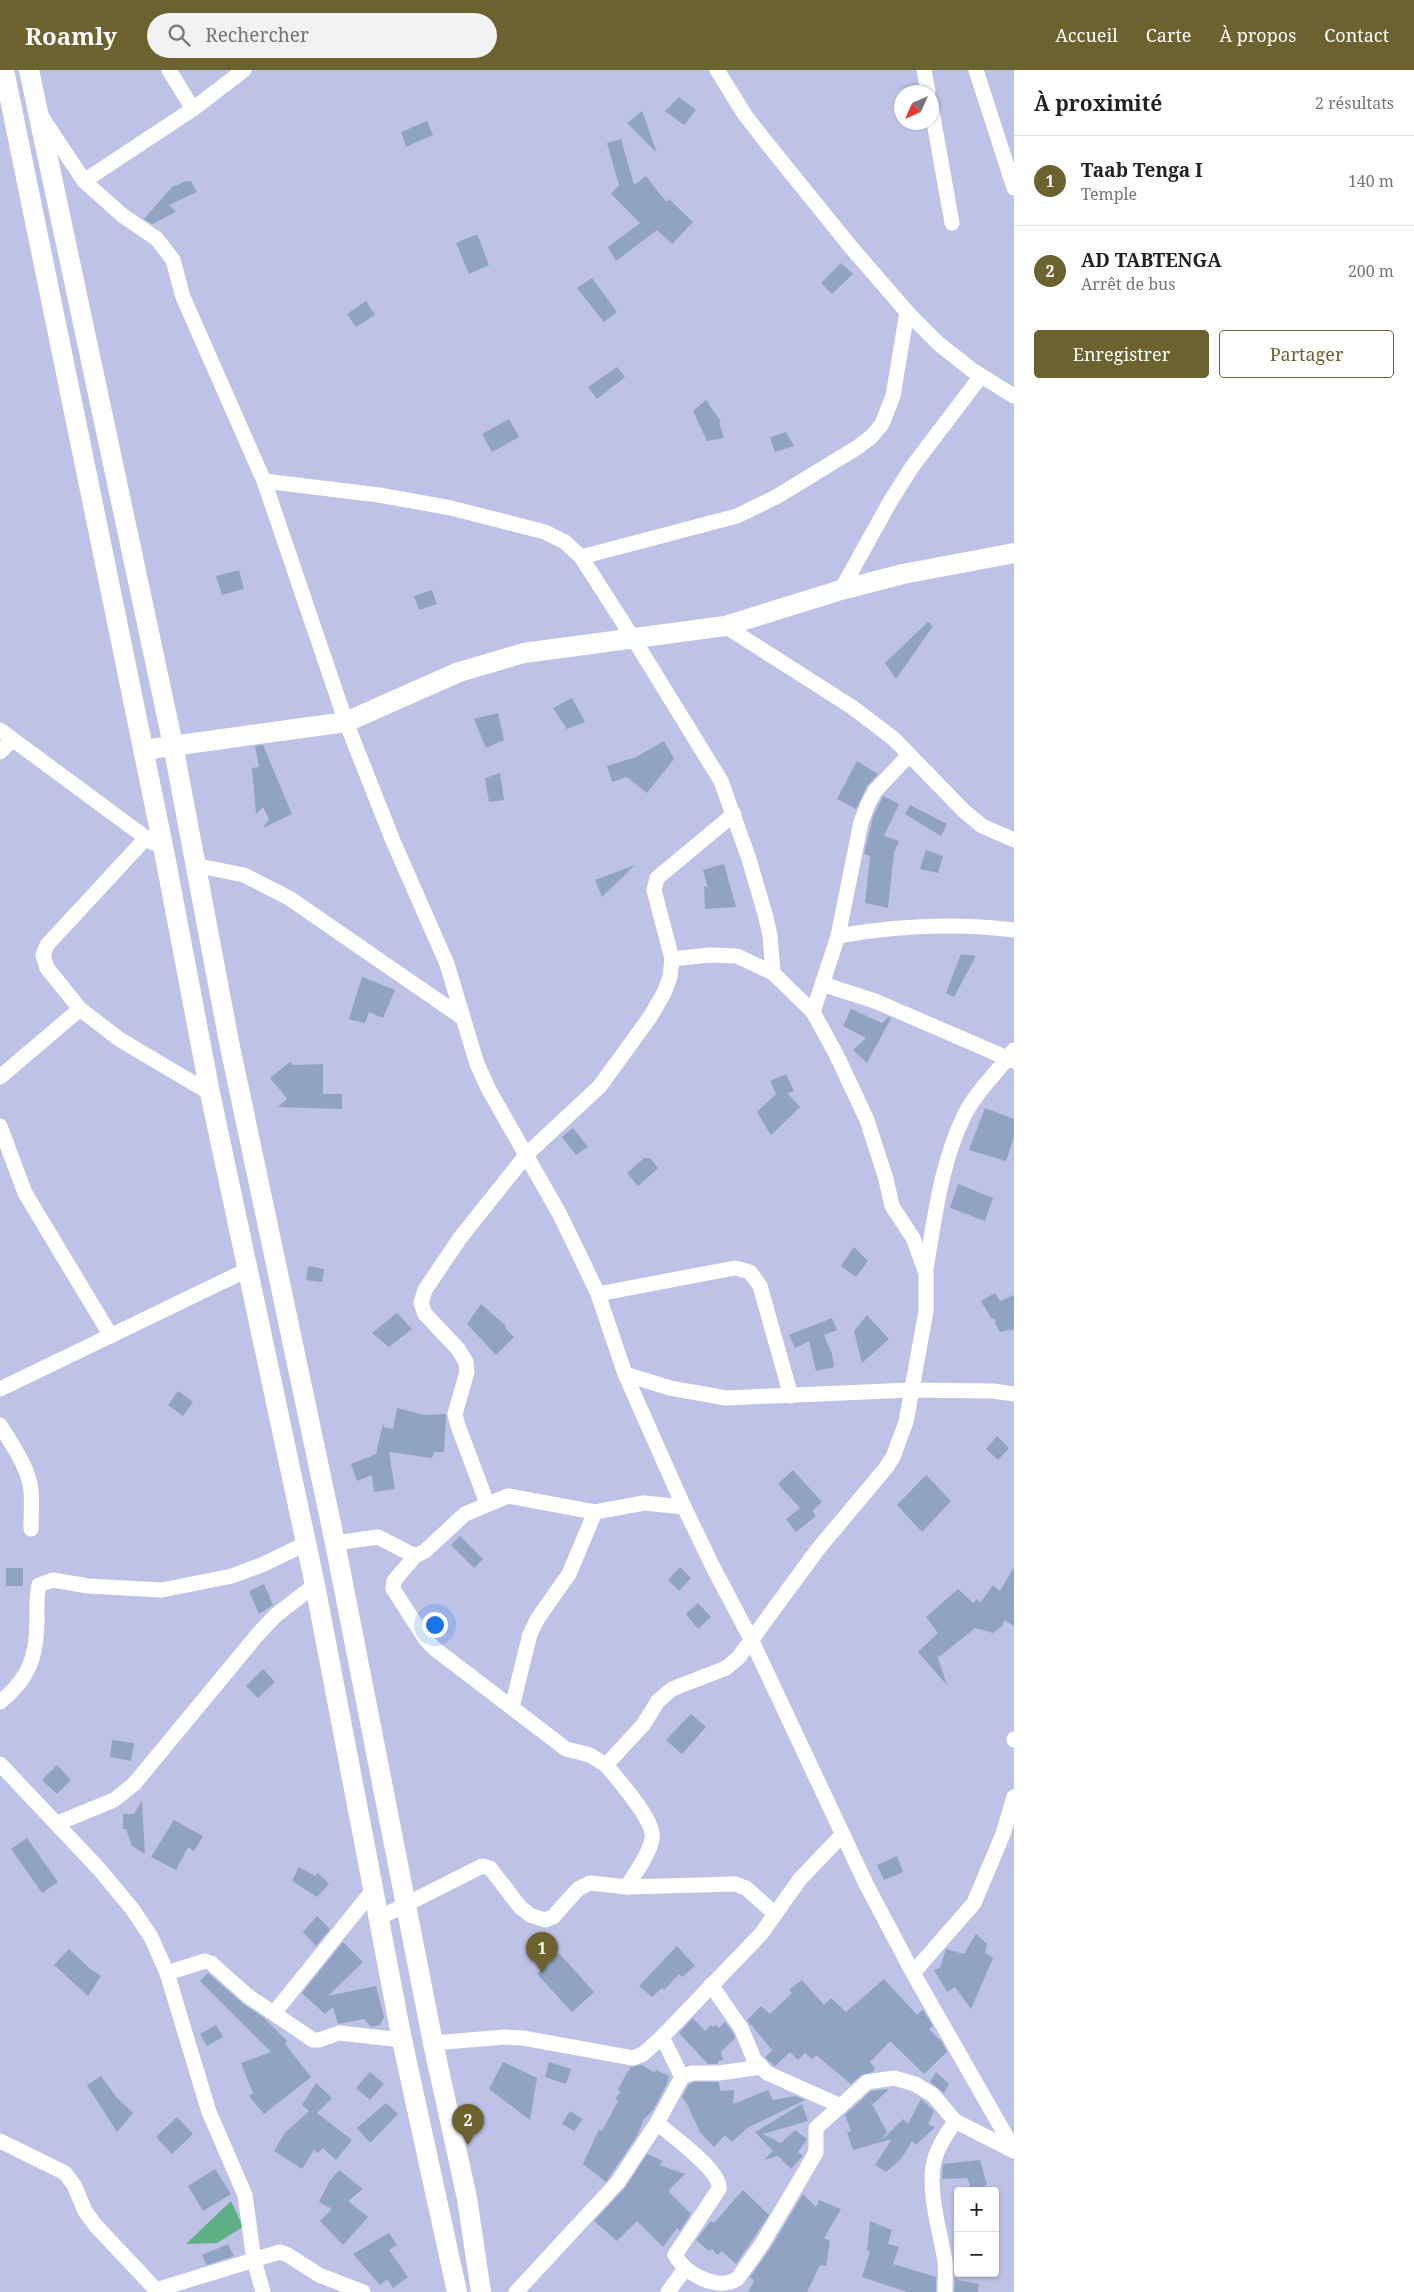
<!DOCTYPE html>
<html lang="fr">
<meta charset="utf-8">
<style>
body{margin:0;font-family:"Noto Serif",serif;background:#f2f2f2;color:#202124}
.controls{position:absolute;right:15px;bottom:15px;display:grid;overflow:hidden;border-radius:5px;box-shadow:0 1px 4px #0004}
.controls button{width:45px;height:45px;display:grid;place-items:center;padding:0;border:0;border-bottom:1px solid #e0e0e0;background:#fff;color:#202124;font:25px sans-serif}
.compass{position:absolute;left:894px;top:15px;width:45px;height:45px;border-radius:50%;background:#fff;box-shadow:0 1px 4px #0004;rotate:225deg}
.you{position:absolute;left:434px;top:1554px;width:18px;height:18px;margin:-12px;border:4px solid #fff;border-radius:50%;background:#1a73e8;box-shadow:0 0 0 8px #1a73e833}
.badge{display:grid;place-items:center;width:32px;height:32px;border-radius:50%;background:#6b622f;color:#fff;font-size:16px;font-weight:700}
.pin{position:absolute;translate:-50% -41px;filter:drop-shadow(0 1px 2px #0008)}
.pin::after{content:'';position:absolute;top:26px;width:18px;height:15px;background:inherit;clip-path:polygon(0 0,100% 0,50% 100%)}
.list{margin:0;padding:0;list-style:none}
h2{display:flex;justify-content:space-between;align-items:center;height:65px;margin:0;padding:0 20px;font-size:21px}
h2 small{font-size:16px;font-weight:400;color:#757577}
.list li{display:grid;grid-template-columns:32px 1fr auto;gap:15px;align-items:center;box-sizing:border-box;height:90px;padding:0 20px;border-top:1px solid #e0e0e0}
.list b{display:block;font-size:19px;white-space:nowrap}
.list p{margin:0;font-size:16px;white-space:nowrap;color:#757577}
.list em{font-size:16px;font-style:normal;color:#757577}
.actions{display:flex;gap:10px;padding:15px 20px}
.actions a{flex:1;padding:11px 0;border:1px solid #6b622f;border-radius:5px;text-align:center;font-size:18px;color:#6b622f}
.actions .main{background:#6b622f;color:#fff}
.icon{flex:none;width:28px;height:28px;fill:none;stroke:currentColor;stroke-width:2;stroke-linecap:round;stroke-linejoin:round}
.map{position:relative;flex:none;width:1014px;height:2222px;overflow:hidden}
header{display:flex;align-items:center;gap:30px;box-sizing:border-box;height:70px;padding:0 25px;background:#6b622f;color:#fff}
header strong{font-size:24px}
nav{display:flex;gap:28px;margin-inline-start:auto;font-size:18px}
.search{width:350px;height:45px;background:#f2f2f2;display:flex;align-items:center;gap:12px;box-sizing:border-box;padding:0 18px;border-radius:28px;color:#757577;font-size:19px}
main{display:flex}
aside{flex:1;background:#fff}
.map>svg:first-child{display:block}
</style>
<header>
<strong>Roamly</strong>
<div class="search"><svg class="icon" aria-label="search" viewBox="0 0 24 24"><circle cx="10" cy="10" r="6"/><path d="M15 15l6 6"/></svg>Rechercher</div>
<nav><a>Accueil</a><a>Carte</a><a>À propos</a><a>Contact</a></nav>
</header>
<main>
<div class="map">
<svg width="1014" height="2222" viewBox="0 0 1014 2222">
<rect width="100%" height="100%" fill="#bec2e6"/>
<polygon fill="#5eaf86" points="231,2131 243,2157 217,2173 186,2174"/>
<g fill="#90a3c2">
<polygon points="679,27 696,40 684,55 665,41"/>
<polygon points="642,41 657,83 627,53"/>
<polygon points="427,51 433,65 406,77 401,62"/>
<polygon points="621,69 634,115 646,106 666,132 669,129 693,152 672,174 657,160 616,191 608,177 640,153 611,124 619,115 607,73"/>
<polygon points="186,111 191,111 197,122 169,135 176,142 152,154 144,149 172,117"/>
<polygon points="475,165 478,166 489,195 469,204 456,173"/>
<polygon points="841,193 853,204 832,224 821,213"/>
<polygon points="592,208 617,242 604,252 577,218"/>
<polygon points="366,231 375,245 356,257 347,244"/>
<polygon points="617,297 625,307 597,329 588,317"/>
<polygon points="706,330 721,352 719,353 724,368 707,371 693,341"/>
<polygon points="509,349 519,367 492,382 482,364"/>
<polygon points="786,362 794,376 775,382 770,367"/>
<polygon points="239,500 244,519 222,525 216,506"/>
<polygon points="432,520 437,534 419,540 414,526"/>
<polygon points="928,552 933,556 896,609 885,593"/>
<polygon points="572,628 585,652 567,659 553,638"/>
<polygon points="498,643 504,670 486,678 474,649"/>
<polygon points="664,671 674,689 647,723 627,707 612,712 607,696 636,687"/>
<polygon points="263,675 292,744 263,758 269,749 263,737 256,744 252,698 259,697 255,676"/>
<polygon points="857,691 878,704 867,716 856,739 837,729"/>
<polygon points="500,703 504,730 489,732 485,708"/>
<polygon points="883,726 899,734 884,766 899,771 894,782 888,838 865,833 870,786 864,784 873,747"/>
<polygon points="910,735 947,754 941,766 905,744"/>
<polygon points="926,780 943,786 938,803 920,799"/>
<polygon points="724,794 736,837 705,839 704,816 708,818 703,800"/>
<polygon points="635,795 602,827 595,810"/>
<polygon points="961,884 976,886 954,927 946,923"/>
<polygon points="362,907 395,920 383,948 369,942 365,953 349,949"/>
<polygon points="851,939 882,953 888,947 891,948 867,993 853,980 866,968 843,956"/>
<polygon points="290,992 294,995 323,994 323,1024 342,1024 342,1039 278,1037 286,1030 286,1027 270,1008"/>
<polygon points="786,1004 794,1021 787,1023 800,1037 771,1065 757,1042 776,1024 770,1011"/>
<polygon points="985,1038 1014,1049 1014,1067 1006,1091 969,1080"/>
<polygon points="573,1058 588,1077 576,1085 562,1067"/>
<polygon points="644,1088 650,1088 658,1098 638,1116 627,1103"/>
<polygon points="958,1114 993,1128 985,1151 950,1138"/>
<polygon points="854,1177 868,1191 856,1207 841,1196"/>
<polygon points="308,1196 324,1199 322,1212 306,1210"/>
<polygon points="995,1223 1000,1231 1014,1225 1014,1259 1000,1262 995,1253 996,1250 991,1248 981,1231"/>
<polygon points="481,1234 506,1256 505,1258 514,1267 496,1285 467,1254"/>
<polygon points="397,1243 412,1259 389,1277 372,1263"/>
<polygon points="867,1245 889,1269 862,1293 854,1261"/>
<polygon points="832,1248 837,1260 824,1265 832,1284 834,1297 816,1301 809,1271 795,1278 789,1265"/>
<polygon points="178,1321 193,1332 183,1346 168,1335"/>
<polygon points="397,1338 425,1345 446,1344 444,1382 434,1382 432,1388 389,1382 395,1419 374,1422 372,1405 357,1411 351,1394 376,1384 383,1353 384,1357 393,1359"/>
<polygon points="997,1366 1009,1378 998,1390 986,1379"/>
<polygon points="793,1400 822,1432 812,1441 816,1446 796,1462 786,1449 800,1438 778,1414"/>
<polygon points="926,1405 951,1431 922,1462 897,1435"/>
<polygon points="460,1466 483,1489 474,1498 451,1475"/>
<polygon points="680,1497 691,1508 679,1521 668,1510"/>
<polygon points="1014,1497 1014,1556 1004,1550 1002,1556 993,1563 975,1558 939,1587 937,1585 947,1615 918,1582 938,1563 926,1547 958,1519 973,1533 977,1529 980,1533 993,1515 1000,1521"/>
<rect x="6" y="1498" width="17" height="18"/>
<polygon points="264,1514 273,1535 259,1544 249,1521"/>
<polygon points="698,1533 711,1547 698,1559 686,1544"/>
<polygon points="263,1599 275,1612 258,1628 246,1616"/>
<polygon points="691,1644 706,1657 682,1684 666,1670"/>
<polygon points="112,1670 134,1673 131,1691 110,1687"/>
<polygon points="57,1695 71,1710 57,1724 42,1710"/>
<polygon points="142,1730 143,1751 145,1784 132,1776 126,1759 123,1759 123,1744 134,1744"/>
<polygon points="174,1750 203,1766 194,1781 188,1777 176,1800 151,1787"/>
<polygon points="27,1768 58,1812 42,1823 11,1779"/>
<polygon points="897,1786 903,1802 884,1810 877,1795"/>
<polygon points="299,1797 315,1806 318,1803 329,1814 317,1827 292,1811"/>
<polygon points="317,1846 330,1859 316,1876 303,1862"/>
<polygon points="976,1864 987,1874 985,1883 993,1888 971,1939 955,1917 947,1922 934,1900 940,1898 946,1879 964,1884"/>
<polygon points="343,1872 363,1892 328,1926 376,1916 384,1947 380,1955 371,1957 364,1949 338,1954 333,1937 325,1944 302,1923"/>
<polygon points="677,1876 695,1896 682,1907 679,1904 664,1920 662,1918 652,1927 639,1916"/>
<polygon points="69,1879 89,1898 101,1906 88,1926 54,1895"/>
<polygon points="559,1883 594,1922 572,1942 537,1904"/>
<polygon points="208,1903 242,1933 264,1948 287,1971 285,1974 311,2007 264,2044 249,2026 253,2023 241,1993 271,1982 200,1911"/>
<polygon points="884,1909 917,1945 923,1940 933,1956 929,1959 942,1972 947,1982 924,2004 890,1971 870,1992 875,1998 873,2002 861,2005 851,2014 816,1985 812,1989 805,1983 798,1990 790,1982 775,1996 765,1988 772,1980 747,1950 761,1936 770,1944 792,1923 789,1920 802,1910 824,1935 831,1928 846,1942"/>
<polygon points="693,1948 705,1961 711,1955 713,1957 716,1955 719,1958 725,1952 733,1963 735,1968 721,1982 723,1990 718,1991 718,1994 708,1994 679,1963"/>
<polygon points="216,1955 223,1967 207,1976 200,1964"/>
<polygon points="503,1992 537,2008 530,2050 489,2019"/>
<polygon points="549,1992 571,1999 566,2014 545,2007"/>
<polygon points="642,1995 655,2003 656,2000 669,2006 667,2014 653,2040 644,2049 637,2066 606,2112 583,2094 599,2059 602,2061 618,2031 615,2028 621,2022 618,2020 625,2006 631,1997"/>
<polygon points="370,2002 384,2014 370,2030 356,2018"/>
<polygon points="936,2002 949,2014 944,2023 930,2012"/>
<polygon points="101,2006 117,2028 133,2043 117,2062 87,2015"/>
<polygon points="694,2012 719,2012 720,2021 734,2020 733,2034 768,2020 773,2030 796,2026 805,2030 747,2058 732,2072 725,2065 714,2077 700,2062 687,2034 682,2027 689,2014"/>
<polygon points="316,2013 332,2028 317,2043 352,2070 336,2090 323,2078 318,2083 314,2080 302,2099 274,2081 284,2064 309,2041 302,2035"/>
<polygon points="889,2019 873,2034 871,2032 887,2062 881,2071 903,2049 908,2054 921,2029 934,2041 928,2054 935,2057 916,2075 912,2071 901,2089 886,2102 875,2095 892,2069 853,2080 847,2062 851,2061 845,2045 871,2021"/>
<polygon points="386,2033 398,2044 370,2073 357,2058"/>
<polygon points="802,2034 808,2051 763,2064 781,2073 795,2060 807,2069 798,2082 803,2086 791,2099 778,2086 764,2090 773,2081 755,2062"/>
<polygon points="570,2041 583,2049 574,2061 562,2054"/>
<polygon points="177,2047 193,2064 172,2084 156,2067"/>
<polygon points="647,2084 663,2091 659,2095 685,2104 670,2119 669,2122 691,2144 680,2161 677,2158 663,2177 637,2151 617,2171 594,2151 625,2118"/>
<polygon points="980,2090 987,2115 972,2121 967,2108 942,2109 943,2094"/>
<polygon points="215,2099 231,2124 203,2141 188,2116"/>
<polygon points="339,2100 363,2119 348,2131 368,2147 343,2175 320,2151 332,2139 319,2132 329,2112"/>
<polygon points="743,2120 769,2145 736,2194 722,2181 718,2185 712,2179 709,2181 696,2170 711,2151 714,2153"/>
<polygon points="803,2124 816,2137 819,2130 841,2139 824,2168 830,2171 826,2196 820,2195 807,2222 748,2222 754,2211 750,2207 770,2179"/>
<polygon points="870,2151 892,2160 888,2174 899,2177 893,2194 936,2207 936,2222 907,2222 862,2207 870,2182 867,2180"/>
<polygon points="389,2163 397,2175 389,2180 408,2207 393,2218 387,2209 380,2215 353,2184"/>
<polygon points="228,2174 234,2186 207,2195 202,2185"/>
<polygon points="955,2208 957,2208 957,2210 979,2214 978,2222 954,2222"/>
</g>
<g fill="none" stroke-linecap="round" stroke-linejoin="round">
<g stroke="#fff" stroke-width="15">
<polyline points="169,0 193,39"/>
<polyline points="717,0 745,45 766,72 850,176 907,242 939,274 972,300 1014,326"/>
<polyline points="924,0 928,22"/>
<polyline points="976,0 1014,118"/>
<polyline points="932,41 952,153"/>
<polyline points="41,46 84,111 122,145 157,169 173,190 183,227 264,411 346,652 393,771 447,894 477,994 489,1020 559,1143 580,1186 598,1224 625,1304 684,1437 714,1499 752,1571 866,1814 913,1903 1014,2080"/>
<polyline points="84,111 193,39 244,0"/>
<path d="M264,411l115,14 72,13 94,24 20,10 16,15 52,81 88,143 28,78 16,55 5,21 3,38 40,39 23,42 31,66 19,59 6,27 21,32 13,35v38l-20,111 -13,35 -8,12 -67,80 -80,109 -12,10 -54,21 -14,12 -15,24 -37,40c12,15 50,56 46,74 -3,17 -17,33 -25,48"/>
<polyline points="581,487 737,446 776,427 858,377 872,366 882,354 893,326 907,242"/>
<polyline points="841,520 891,430 912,397 981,306"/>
<polyline points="725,556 852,637 894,669 964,741 982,756 1014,770"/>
<polyline points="0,660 153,773"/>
<polyline points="0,682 12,670"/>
<polyline points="146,768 47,875 43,885 47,898 80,939 119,969 210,1023"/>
<polyline points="194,795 244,805 289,828 463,948"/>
<polyline points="838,866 861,752 868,734 875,721 909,685"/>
<polyline points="672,889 709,885 737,886 773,903"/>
<polyline points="822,914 875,931 1014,991"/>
<path d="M813,942l25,-76c57,-10 118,-13 176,-6"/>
<polyline points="0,1007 80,939"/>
<polyline points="0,1056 25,1123 111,1266"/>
<path d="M926,1199c9,-53 15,-107 39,-155 12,-24 33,-42 49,-64"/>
<polyline points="598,1224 735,1198 750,1202 760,1216 791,1326"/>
<polyline points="625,1304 670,1318 726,1328 911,1320 993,1321 1014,1324"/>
<polyline points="0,1319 249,1199"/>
<path d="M0,1355c12,20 28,41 31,65 1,12 0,26 0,39"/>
<polyline points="487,1433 458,1356 455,1344 467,1302 466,1292 458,1279 425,1244 421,1233 425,1220 460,1168 527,1084 600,1016 650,947 664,923 670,907 672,889 654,820 657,808 734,744"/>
<polyline points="335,1473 378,1467 415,1486 425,1481 465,1444 508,1426 595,1442 644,1433 684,1437"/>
<polyline points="415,1486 394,1511 393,1519 426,1570 435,1579 566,1679 590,1685 606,1695"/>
<path d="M0,1632c29,-23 37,-46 37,-82 0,-11 -1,-24 2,-35l14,-5 35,6 74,4 70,-14 32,-12 41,-20"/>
<polyline points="512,1637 530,1564 538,1548 569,1504 595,1442"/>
<polyline points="1014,1669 1014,1670"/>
<polyline points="0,1694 100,1800 133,1840 151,1867 167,1903 209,2042 245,2125 254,2190 263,2222"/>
<polyline points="58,1753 114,1730 134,1714 258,1564 276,1545 315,1515"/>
<polyline points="379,1848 482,1796 490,1798 520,1837 530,1845 545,1850 553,1847 578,1819 590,1813 627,1817 735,1814 746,1818 775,1844"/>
<polyline points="167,1903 205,1891 211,1893 248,1926 313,1970 319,1970 339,1963 402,1970"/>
<polyline points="913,1903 974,1833 1003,1764 1014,1727"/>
<polyline points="711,1915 741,1958 754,1989 767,2003 841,2036"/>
<polyline points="274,1943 374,1819"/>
<polyline points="433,1973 505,1967 523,1968 633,1988 643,1984 662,1967 761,1864 800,1809 843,1764"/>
<polyline points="682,2007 692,2003 719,2003 761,1997"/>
<path d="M657,2053c14,12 65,48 62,66l-44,66c11,20 45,37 63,23l24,-34 45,-76 9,-16v-24l51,-46 27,-4 21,6 18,11 22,26 59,30"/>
<polyline points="0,2071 65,2103 74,2115 85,2141 96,2156 158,2222"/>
<polyline points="156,2220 280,2182 288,2185 319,2205 363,2222"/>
<polyline points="516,2222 618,2112 657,2053 682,2007 662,1967"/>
<polyline points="668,2222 685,2199"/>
<path d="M945,2222c0,-10 1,-21 0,-31 -5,-30 -20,-77 -9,-106 4,-12 12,-23 19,-34"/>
</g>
<g stroke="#fff" stroke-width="20">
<polyline points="4,0 164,781 210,1023 315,1515 402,1970 457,2222"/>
<polyline points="29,0 173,675 229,972 335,1473 433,1973 467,2128 481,2222"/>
<polyline points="143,680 346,652 459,602 524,583 725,556 841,520 903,504 1014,483"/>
</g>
</g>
</svg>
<div class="controls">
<button>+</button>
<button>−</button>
</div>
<svg class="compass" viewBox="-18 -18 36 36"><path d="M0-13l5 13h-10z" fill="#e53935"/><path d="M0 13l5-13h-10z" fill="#757577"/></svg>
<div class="you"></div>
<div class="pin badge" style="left:542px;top:1903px">1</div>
<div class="pin badge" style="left:468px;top:2075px">2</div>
</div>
<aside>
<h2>À proximité<small>2 résultats</small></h2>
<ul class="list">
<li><span class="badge">1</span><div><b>Taab Tenga I</b><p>Temple</p></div><em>140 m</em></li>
<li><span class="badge">2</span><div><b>AD TABTENGA</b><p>Arrêt de bus</p></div><em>200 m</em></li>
</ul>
<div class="actions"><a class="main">Enregistrer</a><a>Partager</a></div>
</aside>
</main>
